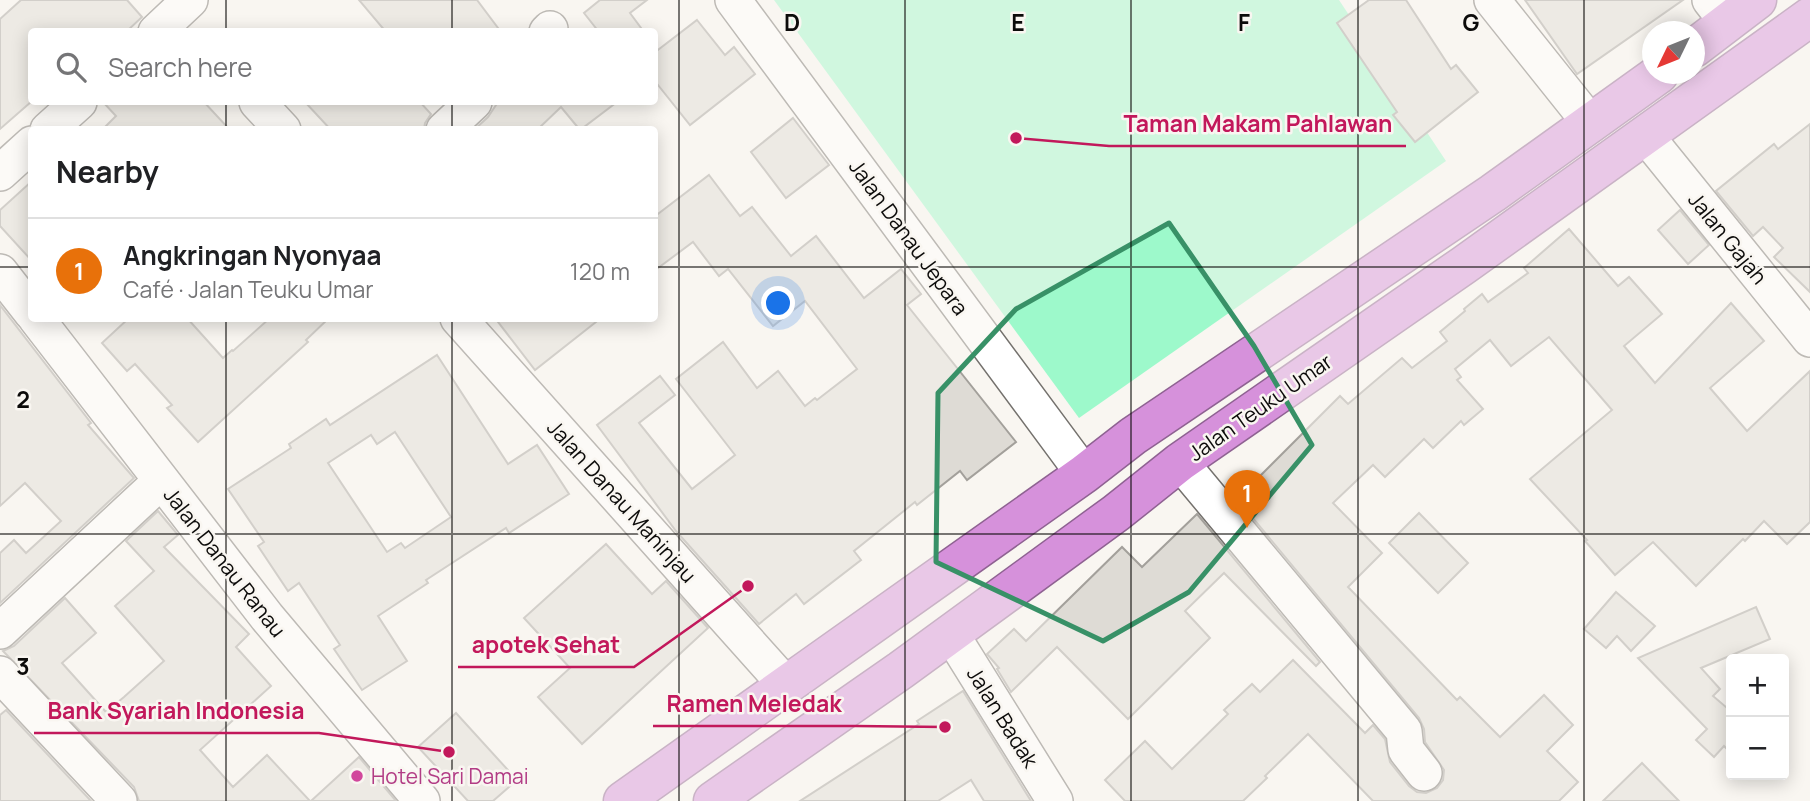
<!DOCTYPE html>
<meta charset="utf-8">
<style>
body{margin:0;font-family:Manrope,sans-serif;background:#f2f2f2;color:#202124}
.controls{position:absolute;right:21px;bottom:21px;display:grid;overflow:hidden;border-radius:7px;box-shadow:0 4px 18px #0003}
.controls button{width:63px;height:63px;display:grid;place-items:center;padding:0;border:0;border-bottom:2px solid #e0e0e0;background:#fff;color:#202124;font:35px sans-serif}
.compass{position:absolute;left:1642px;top:21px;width:63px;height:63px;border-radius:50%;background:#fff;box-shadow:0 4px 18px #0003;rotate:227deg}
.you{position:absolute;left:779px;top:304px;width:24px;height:24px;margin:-18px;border:5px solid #fff;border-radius:50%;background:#1a73e8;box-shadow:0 0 0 10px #1a73e833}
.badge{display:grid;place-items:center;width:46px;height:46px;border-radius:50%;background:#db2777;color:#fff;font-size:23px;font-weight:700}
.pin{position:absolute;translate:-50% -58px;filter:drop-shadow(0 2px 4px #0008)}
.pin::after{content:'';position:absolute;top:37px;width:24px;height:21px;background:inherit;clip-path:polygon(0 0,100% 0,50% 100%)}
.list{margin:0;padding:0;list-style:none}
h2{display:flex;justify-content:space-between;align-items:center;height:91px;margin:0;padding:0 28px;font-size:30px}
h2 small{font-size:23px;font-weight:400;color:#757577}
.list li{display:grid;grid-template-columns:46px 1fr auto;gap:21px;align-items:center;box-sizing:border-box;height:105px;padding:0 28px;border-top:2px solid #e0e0e0}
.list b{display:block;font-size:26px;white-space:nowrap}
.list p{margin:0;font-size:23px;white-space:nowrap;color:#757577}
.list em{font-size:23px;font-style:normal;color:#757577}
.icon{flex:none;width:38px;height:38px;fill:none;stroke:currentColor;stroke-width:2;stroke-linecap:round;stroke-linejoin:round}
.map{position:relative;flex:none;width:1810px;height:801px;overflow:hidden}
.search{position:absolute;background:#fff;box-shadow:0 4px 18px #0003;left:28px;top:28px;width:630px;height:77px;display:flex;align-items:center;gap:18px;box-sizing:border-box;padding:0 24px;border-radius:7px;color:#757577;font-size:26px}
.panel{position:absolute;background:#fff;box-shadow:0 4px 18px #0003;left:28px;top:126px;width:630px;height:196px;border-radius:7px}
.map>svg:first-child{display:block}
</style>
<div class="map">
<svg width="1810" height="801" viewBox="0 0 1810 801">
<rect width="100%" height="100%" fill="#f9f6f1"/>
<polygon fill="#9df9cb" points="774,0 1339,0 1446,161 1079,418"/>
<g fill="#dedbd5" stroke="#a3a09b" stroke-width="2" fill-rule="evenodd">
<polygon points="21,0 127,0 142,17 126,32 32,32 32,101 0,129 0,19"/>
<polygon points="359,0 477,0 501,32 386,32"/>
<polygon points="600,0 647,0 630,13 644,32 599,32 584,13"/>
<polygon points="1369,0 1406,0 1451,69 1456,65 1478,92 1415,142 1393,115 1397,112 1337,23"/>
<polygon points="1525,0 1683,0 1577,74"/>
<polygon points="697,20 725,55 734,47 755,74 690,125 654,80 654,53"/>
<polygon points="103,102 204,102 230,130 102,130 116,116"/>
<polygon points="305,102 420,102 431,114 425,123 424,130 331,130"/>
<polygon points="498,102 617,102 580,130 561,107 537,130 474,130 488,117"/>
<polygon points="793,118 829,165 786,198 751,152"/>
<polygon points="1810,124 1810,292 1774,257 1783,248 1763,227 1753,236 1716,191 1774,144 1778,149"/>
<polygon points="709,175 740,216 752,207 791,256 816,236 864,298 901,269 921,294 907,305 1016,442 967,480 960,471 917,505 915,502 854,551 861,560 804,604 796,594 759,624 676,531 597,425 660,376 675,395 639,423 692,489 735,455 676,379 723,342 757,388 778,371 805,406 815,398 817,400 857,369 805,301 773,326 728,269 719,276 693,242 654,271 654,217"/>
<polygon points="32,181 32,261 0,226 0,210"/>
<polygon points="1680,210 1709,245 1688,264 1658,230"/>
<polygon points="1569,229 1618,286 1629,277 1662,314 1624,346 1655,383 1731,303 1764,341 1710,388 1747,431 1810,371 1810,522 1787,544 1764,521 1745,541 1743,539 1696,586 1653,542 1615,575 1585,541 1587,540 1530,479 1612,410 1549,337 1511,366 1490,340 1455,369 1461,377 1457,380 1483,409 1464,425 1461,421 1433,448 1424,439 1385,477 1373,465 1333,503 1382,553 1348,587 1457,700 1460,697 1500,737 1544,695 1573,725 1547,751 1578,782 1559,801 1373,801 1308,734 1265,776 1267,778 1243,801 1125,801 1105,780 1145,741 1172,769 1228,714 1224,710 1252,684 1260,692 1293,660 1365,733 1373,725 1385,739 1390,762 1409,786 1417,792 1426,793 1437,788 1443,780 1444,770 1425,742 1424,729 1419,718 1237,499 1340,396 1348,404 1402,358 1412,368 1447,341 1440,332 1465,311 1464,309 1482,294 1488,302 1528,273 1524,268"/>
<polygon points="0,305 91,423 88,425 134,478 0,603 0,553 14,540 26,553 61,521 25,483 0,506"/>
<polygon points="129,318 187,318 223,358 232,350 233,351 270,318 329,318 306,340 308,342 198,442 167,408 172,405 135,364 127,371 102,343"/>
<polygon points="495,318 601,318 535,370"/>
<path d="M437,355l71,109 29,-19 32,49 -60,39 -3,-5 -80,52 2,3 -50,33 29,45 -45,29 -28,-41 6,-4 -41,-62 -11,8 -30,-45 6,-4 -36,-53 63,-41 -2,-4 37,-25 4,6zM395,432l56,85 -46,31 -4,-5 -14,9 -59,-89 43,-28 6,9z"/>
<polygon points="158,511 178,535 164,547 249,634 236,647 271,686 200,750 233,787 267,755 310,801 139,801 134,787 3,651 14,646 65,598 96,633 62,663 106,712 124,697 164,661 115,606 154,571 126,541"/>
<polygon points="1419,513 1468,563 1438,593 1389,543"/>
<polygon points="1197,514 1320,662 1316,666 1224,573 1185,611 1210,638 1128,719 1057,647 1011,692 997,669 999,668 987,654 1014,629 1026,641 1122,547 1142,567"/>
<polygon points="606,544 652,594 666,581 708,628 582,744 538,697 570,668 524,618"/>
<polygon points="1616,592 1655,626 1631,651 1617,636 1606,648 1584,629"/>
<polygon points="1756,607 1770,639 1701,668 1720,689 1713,696 1727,708 1731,704 1731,753 1724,746 1714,757 1696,740 1707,729 1638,658"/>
<polygon points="963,691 1031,801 984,801 971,780 938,801 800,801 919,724 917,721"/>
<polygon points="6,710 91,801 0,801 0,715"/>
<polygon points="456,713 517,780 493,801 468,801 418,747"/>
<polygon points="359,757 396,801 311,801"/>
<polygon points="1642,763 1679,801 1603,801"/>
</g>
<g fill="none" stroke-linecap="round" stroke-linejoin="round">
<g stroke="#74716d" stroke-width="38">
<g id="minor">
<polyline points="733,0 1084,474"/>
<polyline points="1492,0 1591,124"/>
<polyline points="1710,0 1728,23"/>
<polyline points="156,32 190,0"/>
<polyline points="547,32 550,29"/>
<polyline points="257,102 283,130"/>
<polyline points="48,130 79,102"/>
<polyline points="444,130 474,102"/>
<polyline points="1646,136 1810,339"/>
<polyline points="0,173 32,144"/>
<polyline points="0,272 32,313"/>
<polyline points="36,318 267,617 422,801"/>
<polyline points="458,318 786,685"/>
<polyline points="1180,462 1404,731 1406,750 1424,773"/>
<polyline points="0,631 161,481"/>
<polyline points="951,634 1055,801"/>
<polyline points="0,674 119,801"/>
</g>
</g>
<g stroke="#8f6292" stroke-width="41">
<g id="highway">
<polyline points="1694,48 1757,0"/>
<polyline points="623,801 1084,474 1133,436 1493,193 1659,74"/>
<polyline points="713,801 901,670 1116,513 1180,462 1464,265 1810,17"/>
</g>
</g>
<use href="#minor" stroke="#fff" stroke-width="35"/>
<use href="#highway" stroke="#d691db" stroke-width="38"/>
</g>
<path d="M0 0H1810V801H0ZM1169,223l85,123 58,99 -123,147 -86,49 -167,-79 2,-169 78,-84z" fill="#f9f6f1" fill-opacity=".55" fill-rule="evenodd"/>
<path fill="none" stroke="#389167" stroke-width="5" stroke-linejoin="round" d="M1169,223l85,123 58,99 -123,147 -86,49 -167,-79 2,-169 78,-84z"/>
<path fill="none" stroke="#0c0b0a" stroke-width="2" stroke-opacity="0.55" d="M226,0v32M452,0v32M679,0v801M905,0v801M1131,0v801M1358,0v801M1584,0v801M226,102v28M452,102v28M0,267h32M654,267h1156M226,318v483M452,318v483M0,534h1810"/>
<circle fill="#d1479c" stroke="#f9f6f1" stroke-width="2.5" cx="357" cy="776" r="7"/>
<g text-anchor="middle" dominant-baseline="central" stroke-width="5" stroke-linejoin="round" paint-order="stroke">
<g font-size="21" fill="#0c0b0a" stroke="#f9f6f1">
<text transform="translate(909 237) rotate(54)">Jalan Danau Jepara</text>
<text transform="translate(1728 238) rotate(51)">Jalan Gajah</text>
<text transform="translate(1260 407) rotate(-35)">Jalan Teuku Umar</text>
<text transform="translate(622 501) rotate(48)">Jalan Danau Maninjau</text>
<text transform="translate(225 562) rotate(52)">Jalan Danau Ranau</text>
<text transform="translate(1003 717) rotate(58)">Jalan Badak</text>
</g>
<g font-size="21" fill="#b23c85" stroke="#f9f6f1" text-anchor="start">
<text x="371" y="776">Hotel Sari Damai</text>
</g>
</g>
<g font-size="23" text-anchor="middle" font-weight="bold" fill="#0c0b0a" stroke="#f9f6f1" stroke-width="5" stroke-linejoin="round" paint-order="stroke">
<text x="792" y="31">D</text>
<text x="1018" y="31">E</text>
<text x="1244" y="31">F</text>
<text x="1471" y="31">G</text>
<text x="23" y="408">2</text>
<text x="23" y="675">3</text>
</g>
<path fill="none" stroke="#c2185b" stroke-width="2.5" d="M1016 138L1109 146H1406M748 586L634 667H458M945 727L856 726H653M449 752L319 733H34"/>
<g fill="#c2185b" stroke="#f9f6f1" stroke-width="2.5">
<circle cx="1016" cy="138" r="7"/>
<circle cx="748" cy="586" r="7"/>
<circle cx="945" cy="727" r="7"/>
<circle cx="449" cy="752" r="7"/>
</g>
<g font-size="23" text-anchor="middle" font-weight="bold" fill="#c2185b" stroke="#f9f6f1" stroke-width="5" stroke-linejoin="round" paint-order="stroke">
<text x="1258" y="132">Taman Makam Pahlawan</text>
<text x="546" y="653">apotek Sehat</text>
<text x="754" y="712">Ramen Meledak</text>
<text x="176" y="719">Bank Syariah Indonesia</text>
</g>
</svg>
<div class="controls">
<button>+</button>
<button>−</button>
</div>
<svg class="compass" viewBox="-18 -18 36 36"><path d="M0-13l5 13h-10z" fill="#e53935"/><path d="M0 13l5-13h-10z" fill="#757577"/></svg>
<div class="you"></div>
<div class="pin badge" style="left:1247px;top:528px;background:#e8710a">1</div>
<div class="search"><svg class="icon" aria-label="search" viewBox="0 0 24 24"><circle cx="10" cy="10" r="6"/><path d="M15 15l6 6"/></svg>Search here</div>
<section class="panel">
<h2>Nearby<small></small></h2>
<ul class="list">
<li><span class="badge" style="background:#e8710a">1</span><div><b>Angkringan Nyonyaa</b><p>Café · Jalan Teuku Umar</p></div><em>120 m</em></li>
</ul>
</section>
</div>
